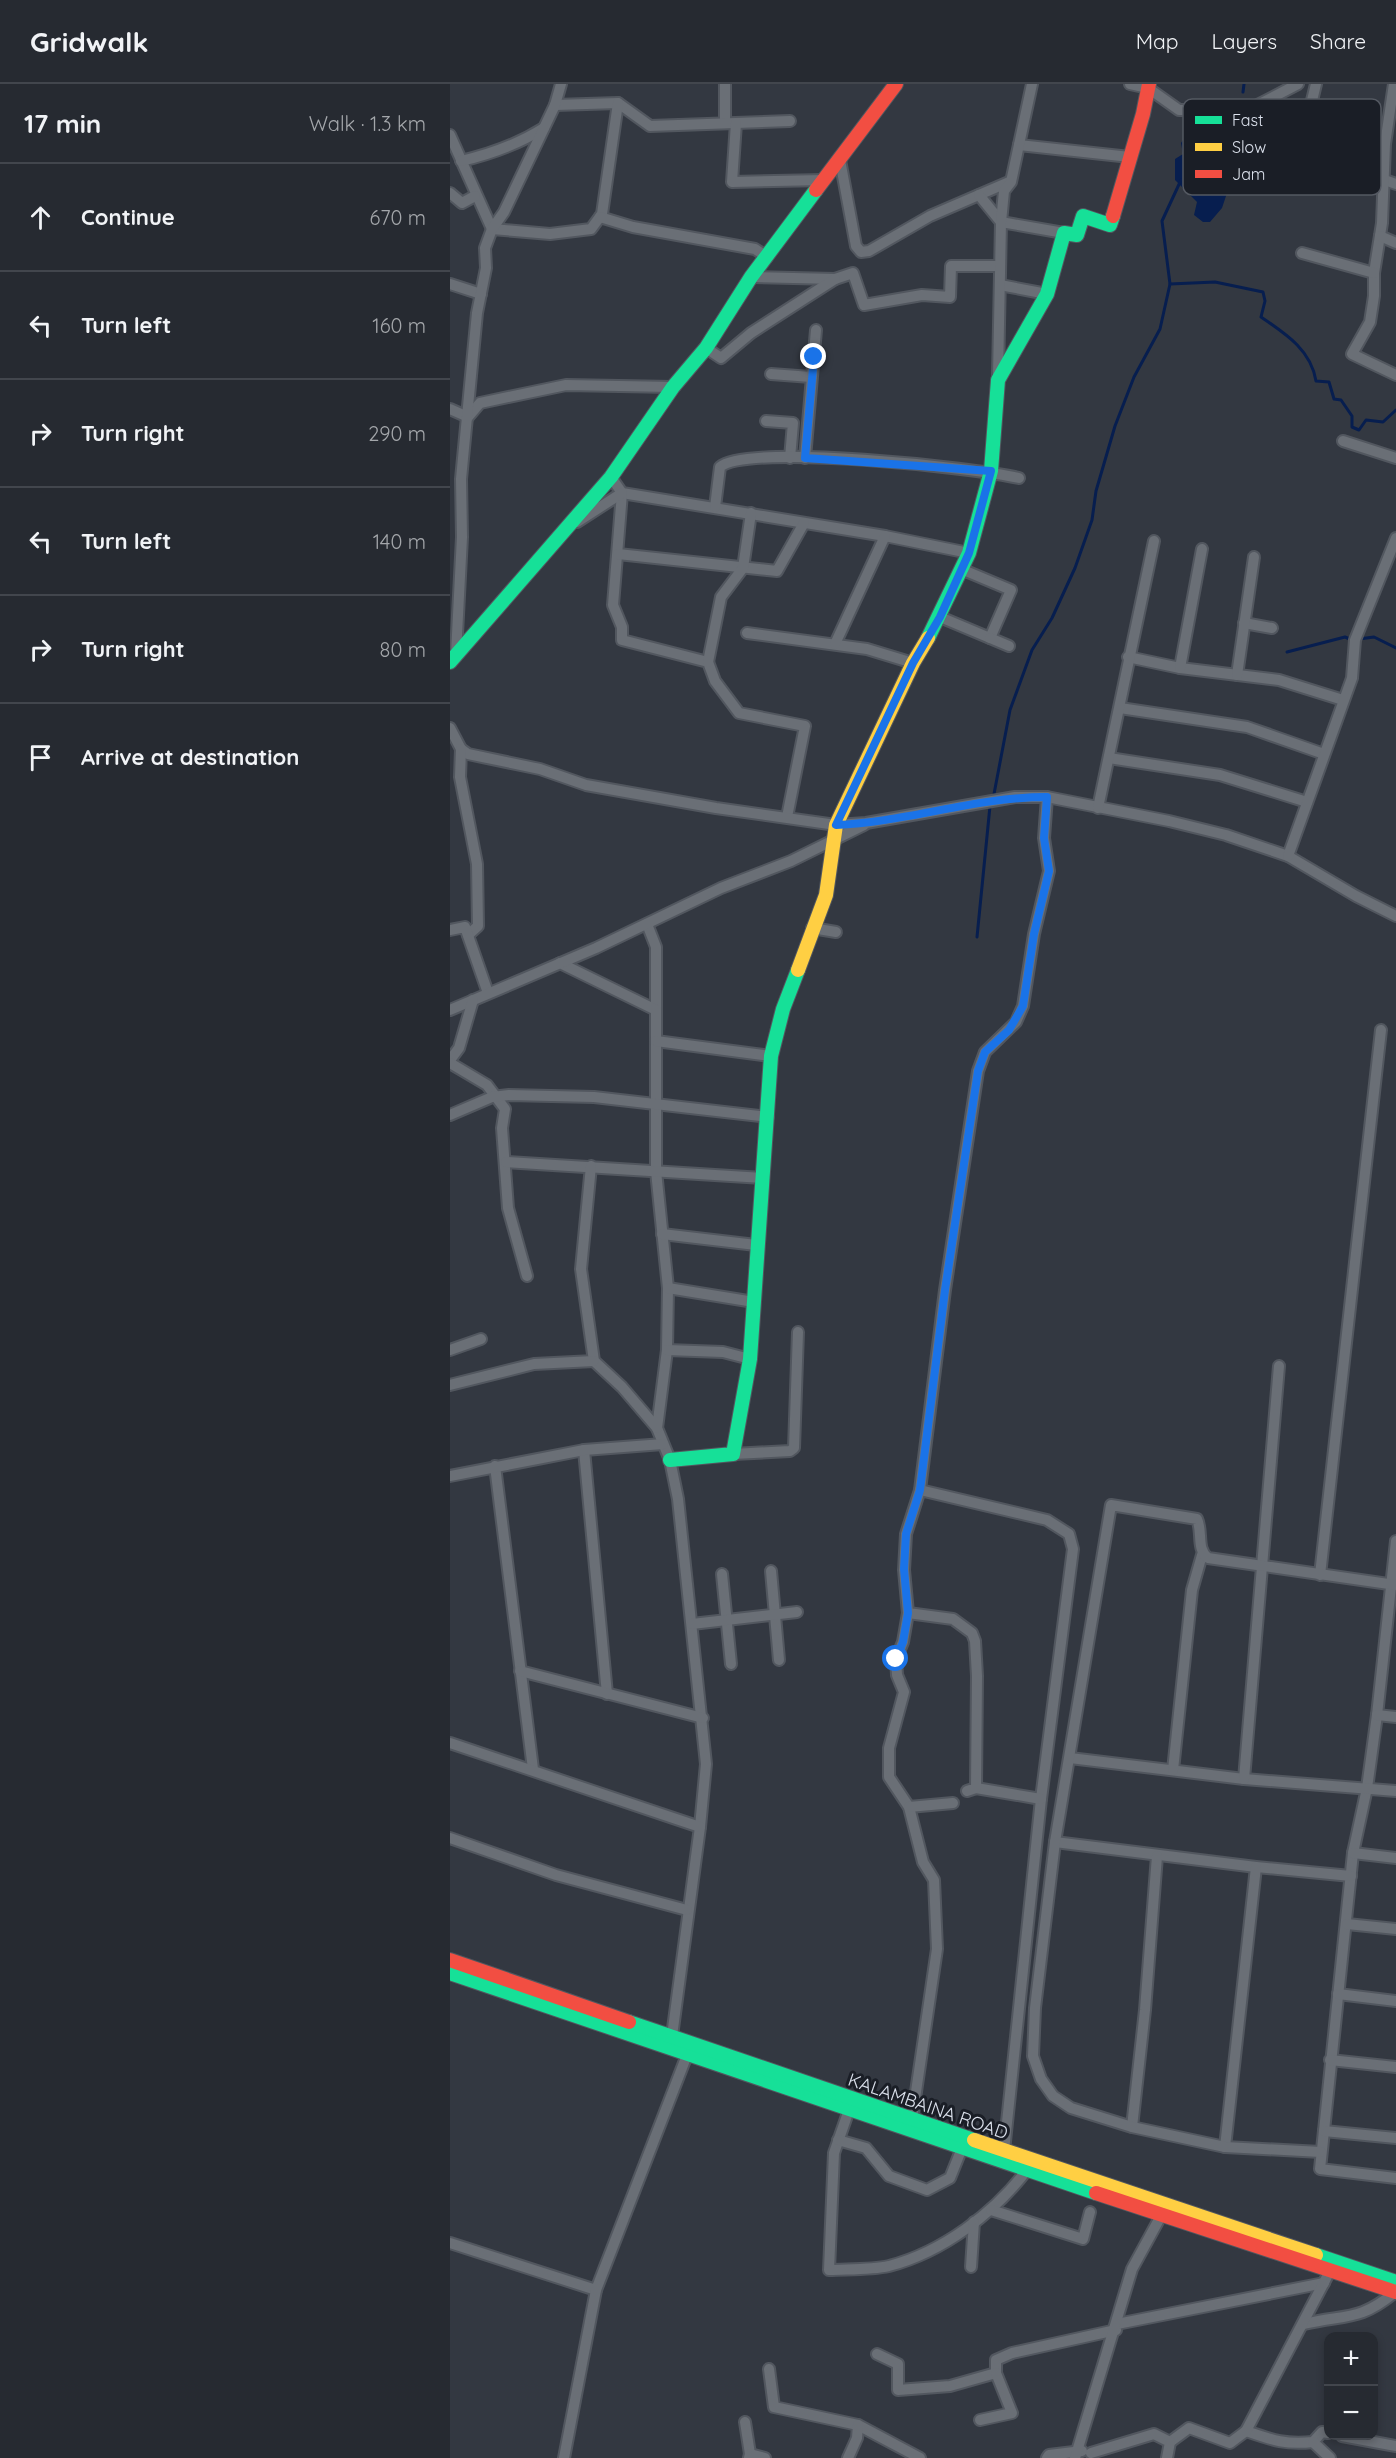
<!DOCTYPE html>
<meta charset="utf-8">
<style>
body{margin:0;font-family:Quicksand,sans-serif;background:#2e3239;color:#f1f3f6}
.controls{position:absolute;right:18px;bottom:18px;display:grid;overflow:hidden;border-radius:12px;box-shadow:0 3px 9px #0003}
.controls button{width:54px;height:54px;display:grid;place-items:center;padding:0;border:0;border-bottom:2px solid #42464d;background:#262a31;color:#f1f3f6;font:30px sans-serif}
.stop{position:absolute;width:18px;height:18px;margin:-14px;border:4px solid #1a73e8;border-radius:50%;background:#fff}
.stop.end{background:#1a73e8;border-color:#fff;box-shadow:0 2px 6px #0008}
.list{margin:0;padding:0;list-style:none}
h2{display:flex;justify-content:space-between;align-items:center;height:78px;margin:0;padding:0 24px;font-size:26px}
h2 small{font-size:20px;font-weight:400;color:#a4a7ab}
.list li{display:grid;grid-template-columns:39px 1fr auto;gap:18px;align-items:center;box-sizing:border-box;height:108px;padding:0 24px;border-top:2px solid #42464d}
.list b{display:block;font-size:22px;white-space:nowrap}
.list em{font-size:20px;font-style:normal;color:#a4a7ab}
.icon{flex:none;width:33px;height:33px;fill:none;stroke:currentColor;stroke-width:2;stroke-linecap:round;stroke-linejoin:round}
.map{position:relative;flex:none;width:946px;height:2374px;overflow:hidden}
header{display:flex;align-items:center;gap:36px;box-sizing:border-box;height:84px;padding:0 30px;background:#262a31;border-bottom:2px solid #42464d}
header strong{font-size:28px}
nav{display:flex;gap:33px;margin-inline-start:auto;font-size:21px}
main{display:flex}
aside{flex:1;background:#262a31}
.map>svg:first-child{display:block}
</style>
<header>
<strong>Gridwalk</strong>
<nav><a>Map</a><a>Layers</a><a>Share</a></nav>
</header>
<main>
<aside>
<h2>17 min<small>Walk · 1.3 km</small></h2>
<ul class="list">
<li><svg class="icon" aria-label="ahead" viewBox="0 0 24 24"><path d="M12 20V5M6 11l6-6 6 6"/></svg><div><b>Continue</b></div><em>670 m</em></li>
<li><svg class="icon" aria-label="left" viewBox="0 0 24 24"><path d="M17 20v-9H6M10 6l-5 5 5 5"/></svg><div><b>Turn left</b></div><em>160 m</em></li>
<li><svg class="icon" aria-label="right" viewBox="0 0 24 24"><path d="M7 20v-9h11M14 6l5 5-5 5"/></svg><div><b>Turn right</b></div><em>290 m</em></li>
<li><svg class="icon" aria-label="left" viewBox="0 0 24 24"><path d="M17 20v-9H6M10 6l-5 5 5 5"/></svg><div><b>Turn left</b></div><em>140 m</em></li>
<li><svg class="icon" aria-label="right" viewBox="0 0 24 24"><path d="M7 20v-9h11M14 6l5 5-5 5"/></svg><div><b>Turn right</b></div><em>80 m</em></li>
<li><svg class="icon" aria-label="arrive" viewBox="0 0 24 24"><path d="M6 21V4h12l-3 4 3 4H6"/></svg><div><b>Arrive at destination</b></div></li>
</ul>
</aside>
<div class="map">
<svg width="946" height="2374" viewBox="0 0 946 2374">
<rect width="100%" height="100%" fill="#333841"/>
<path fill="#071e4f" d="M773,34l16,4 1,13 20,12 5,10 -8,13 -21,13 -9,10 -5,15 -12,14h-7l-9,-7 3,-13 -22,-22v-21l8,-5 -2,-11c10,-16 28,-13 42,-25z"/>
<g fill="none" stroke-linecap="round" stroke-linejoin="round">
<g stroke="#071e4f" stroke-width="3">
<polyline points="793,8 794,0"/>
<path d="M720,200l45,-2 48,10 2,9 -4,16c25,17 50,33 55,64l13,1 5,17 7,1 11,16v11l7,3 7,-10 17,2 13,-12"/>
<polyline points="909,555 924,553 946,564"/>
<polyline points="837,568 895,553 902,556"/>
<polyline points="544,710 560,626 582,566 602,534 625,484 642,436 646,407 665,342 684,293 710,245 720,200 712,137 731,96"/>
<polyline points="527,853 540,722"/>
</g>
<g stroke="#52575f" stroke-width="14">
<g id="street">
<polyline points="275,0 275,39"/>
<polyline points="680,0 698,4 729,26 798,26 848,0"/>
<polyline points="866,0 850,66 946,100"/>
<polyline points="944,0 935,60 932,139 924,189 924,212 920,238 902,270 946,291"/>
<polyline points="105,21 168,19 200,42 340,37"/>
<polyline points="286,39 282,98 374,96"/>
<polyline points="0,51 42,145 100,150 141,145 152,130 168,19"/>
<polyline points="569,61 680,73"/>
<polyline points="390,76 406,162 411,168 419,167 480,132 559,98"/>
<path d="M11,77c30,-7 56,-16 83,-33"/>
<polyline points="0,109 12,119 25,112"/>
<polyline points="529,111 551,138 614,149"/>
<polyline points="150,133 183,143 305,165 317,173"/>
<polyline points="930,152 946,159"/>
<polyline points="852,169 924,189"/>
<polyline points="301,193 385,195 403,189 414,221 472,211 500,213 501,182 550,182"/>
<polyline points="0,200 31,210"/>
<polyline points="550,201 597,210"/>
<polyline points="256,264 271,274 301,249 385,195"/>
<polyline points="321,290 361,293"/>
<polyline points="548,292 551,138 554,107 561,98 582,0"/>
<polyline points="0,325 18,333 30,319 116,301 223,303"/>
<polyline points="316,337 343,339 340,374"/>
<polyline points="893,357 946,374"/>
<polyline points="355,374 366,246"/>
<polyline points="161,393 172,409 435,452 519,469"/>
<polyline points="172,409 163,521 172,543 172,556 258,578 265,597 289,629 355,642 337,733"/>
<path d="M265,423l5,-40c28,-24 257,1 299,11"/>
<polyline points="127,438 172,409"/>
<polyline points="168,470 327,487 354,439"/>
<polyline points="490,533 540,554 561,506 511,485"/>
<polyline points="794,539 822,544"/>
<polyline points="297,549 417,565 463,579"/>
<polyline points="540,554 559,562"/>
<polyline points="385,560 435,452"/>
<polyline points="6,570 12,453 11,395 27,229 36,184 35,164 42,145 54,128 105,21 111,0"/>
<polyline points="678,573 730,584 829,596 893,616"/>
<polyline points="258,578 271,513 293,484 301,429"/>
<polyline points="730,584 752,465"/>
<polyline points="787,591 804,473"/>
<polyline points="670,624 797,643 874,670"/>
<polyline points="0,644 11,665 18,670 90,685 136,701 266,724 386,741 416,739 565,713 597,713 719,737 776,751 838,772 906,812 946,832"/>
<polyline points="11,665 10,693 27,780 28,842 18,851"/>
<polyline points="659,674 770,691 857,718"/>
<polyline points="648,724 704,457"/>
<polyline points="838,772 902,594 905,556 946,454"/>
<polyline points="197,840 206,863 206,926"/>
<polyline points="362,844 386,848"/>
<polyline points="0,846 15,843 38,909"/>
<polyline points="110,879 206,926 206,1087 218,1204 217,1266 207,1344 220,1376 228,1415 256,1680 250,1743 222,1952"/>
<polyline points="0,926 146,864 271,804 341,777 414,741"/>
<polyline points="206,957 321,972"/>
<polyline points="0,976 9,964 23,916"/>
<polyline points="0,979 37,1001 55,1025 52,1044 58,1124 77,1192"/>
<polyline points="0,1031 42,1013 59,1011 144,1013 318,1033"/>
<polyline points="56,1078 313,1094"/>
<polyline points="141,1082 131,1185 144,1277 172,1303 207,1344"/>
<polyline points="212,1150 306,1161"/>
<polyline points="218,1204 304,1218"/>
<polyline points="0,1266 31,1255"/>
<polyline points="217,1266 273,1268 300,1275"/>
<polyline points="0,1301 84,1280 144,1277"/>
<polyline points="134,1366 157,1610"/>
<polyline points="283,1370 340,1367 344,1364 348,1248"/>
<polyline points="45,1382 83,1685"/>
<polyline points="0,1392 134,1366 213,1360"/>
<polyline points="470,1406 597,1436 619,1450 623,1465 591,1715 554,2067"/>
<polyline points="946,1457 927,1631 917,1704 903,1769 870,2085 946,2094"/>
<polyline points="321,1487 329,1576"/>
<polyline points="272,1490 281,1580"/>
<polyline points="870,1491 931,946"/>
<polyline points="458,1529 453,1558 446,1575 447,1591 454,1608 439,1664 439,1693 459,1723 473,1778 484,1796 487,1865 462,2035"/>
<polyline points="242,1540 347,1528"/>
<polyline points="70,1587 253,1634"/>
<polyline points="927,1631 946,1633"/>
<polyline points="0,1659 250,1743"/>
<polyline points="620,1674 794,1695 946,1707"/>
<polyline points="723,1686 742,1506 752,1471"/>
<polyline points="794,1695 829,1282"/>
<polyline points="526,1704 591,1715"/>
<polyline points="517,1707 526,1704 527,1592 525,1557 522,1549 503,1535 458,1529 454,1486 456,1450 470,1406 495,1206 528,987 535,968 566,938 573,922 584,850 599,787 594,754 597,713"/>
<polyline points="459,1723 503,1719"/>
<polyline points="0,1754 106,1791 237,1826"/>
<polyline points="605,1758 806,1783 901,1792"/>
<polyline points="903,1769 946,1774"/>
<polyline points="897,1840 946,1845"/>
<polyline points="888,1910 946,1917"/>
<polyline points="880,1976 946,1983"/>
<path d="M399,2026l-15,43 -5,117c19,-1 42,0 60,-4 54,-14 105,-53 138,-96"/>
<polyline points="682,2043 695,1926 707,1772"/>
<polyline points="874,2047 946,2054"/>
<polyline points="388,2056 416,2064 439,2092 477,2106 500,2094 512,2064"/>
<polyline points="775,2063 806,1783"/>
<path d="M871,2068l-96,-5 -93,-20 -61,-19 -18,-12 -12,-17 -8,-23 2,-48 20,-166 56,-337 86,14c6,13 -1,30 11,39l188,27"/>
<polyline points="541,2126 633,2155 640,2128"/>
<polyline points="0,2159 146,2206"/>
<polyline points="521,2183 524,2138"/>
<polyline points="667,2240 874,2199"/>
<path d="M854,2240c41,-10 55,-2 91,-32"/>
<polyline points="427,2270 448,2280 448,2306 500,2302 546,2289 546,2276 562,2269 666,2246"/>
<polyline points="319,2285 324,2323 408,2341 470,2374"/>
<polyline points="530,2336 562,2329 546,2289"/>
<polyline points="295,2338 300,2370"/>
<path d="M796,2347c26,9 39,14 67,11l9,-10 6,1"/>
<polyline points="892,2352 946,2362"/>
<polyline points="720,2358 739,2344 780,2359 796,2347 880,2187"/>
<polyline points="863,2358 880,2374"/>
<polyline points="641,2369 704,2350 720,2358 717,2374"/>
<polyline points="114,2374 146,2206 237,1971"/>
<polyline points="299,2374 300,2370 315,2374"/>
<polyline points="398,2374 407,2354 408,2341"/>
<polyline points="597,2374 599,2371 632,2367"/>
<polyline points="625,2374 682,2185 712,2130"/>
</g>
</g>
<g stroke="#52575f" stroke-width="16">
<g id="fast">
<polyline points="478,554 519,469 541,387 548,296 597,210 614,149 627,151 633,132 660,141 663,132"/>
<polyline points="0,578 161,393 223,303 256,264 301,193 366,106"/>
<polyline points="220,1376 283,1370 300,1275 321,972 333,925 348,886"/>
<polyline points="0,1889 646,2109"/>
<polyline points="179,1938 524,2056"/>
<polyline points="866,2171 946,2198"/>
</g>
</g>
<g stroke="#52575f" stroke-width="16">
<g id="slow">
<polyline points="348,886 376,811 386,741 463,579 478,554"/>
<polyline points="524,2056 866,2171"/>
</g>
</g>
<g stroke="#52575f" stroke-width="16">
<g id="jam">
<polyline points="366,106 446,0"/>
<polyline points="663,132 693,30 699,0"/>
<polyline points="0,1876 179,1938"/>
<polyline points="646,2109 946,2208"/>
</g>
</g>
<use href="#street" stroke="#6a6f76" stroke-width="10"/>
<use href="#fast" stroke="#16e098" stroke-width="14"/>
<use href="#slow" stroke="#ffcf43" stroke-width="14"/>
<use href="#jam" stroke="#f24e42" stroke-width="14"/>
</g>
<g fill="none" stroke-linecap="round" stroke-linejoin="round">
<path stroke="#1a73e8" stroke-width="8" d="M364,273l-9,101 186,13 -22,82 -29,64 -27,46 -77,162c71,-3 140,-28 211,-28l-3,41 5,33 -15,63 -11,72 -14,24 -24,22 -7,19 -33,219 -25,200 -14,44 -2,35 4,44 -5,29 -7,17"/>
</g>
<g text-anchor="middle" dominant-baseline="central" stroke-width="6" stroke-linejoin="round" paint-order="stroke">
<g font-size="18" fill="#dce2ed" stroke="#1a1e26">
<text transform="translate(478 2022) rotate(19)">KALAMBAINA ROAD</text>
</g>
</g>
<rect x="733" y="15" width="198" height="96" rx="9" fill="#1a1e26" stroke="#545962" stroke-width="1.5"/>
<rect x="745" y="32" width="27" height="8" fill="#16e098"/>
<rect x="745" y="59" width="27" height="8" fill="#ffcf43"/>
<rect x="745" y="86" width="27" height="8" fill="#f24e42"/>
<g font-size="16" fill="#dce2ed">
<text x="782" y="42">Fast</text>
<text x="782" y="69">Slow</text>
<text x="782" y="96">Jam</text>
</g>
</svg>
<div class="controls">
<button>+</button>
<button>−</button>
</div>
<div class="stop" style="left:446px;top:1575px"></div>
<div class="stop end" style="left:364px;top:273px"></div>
</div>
</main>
